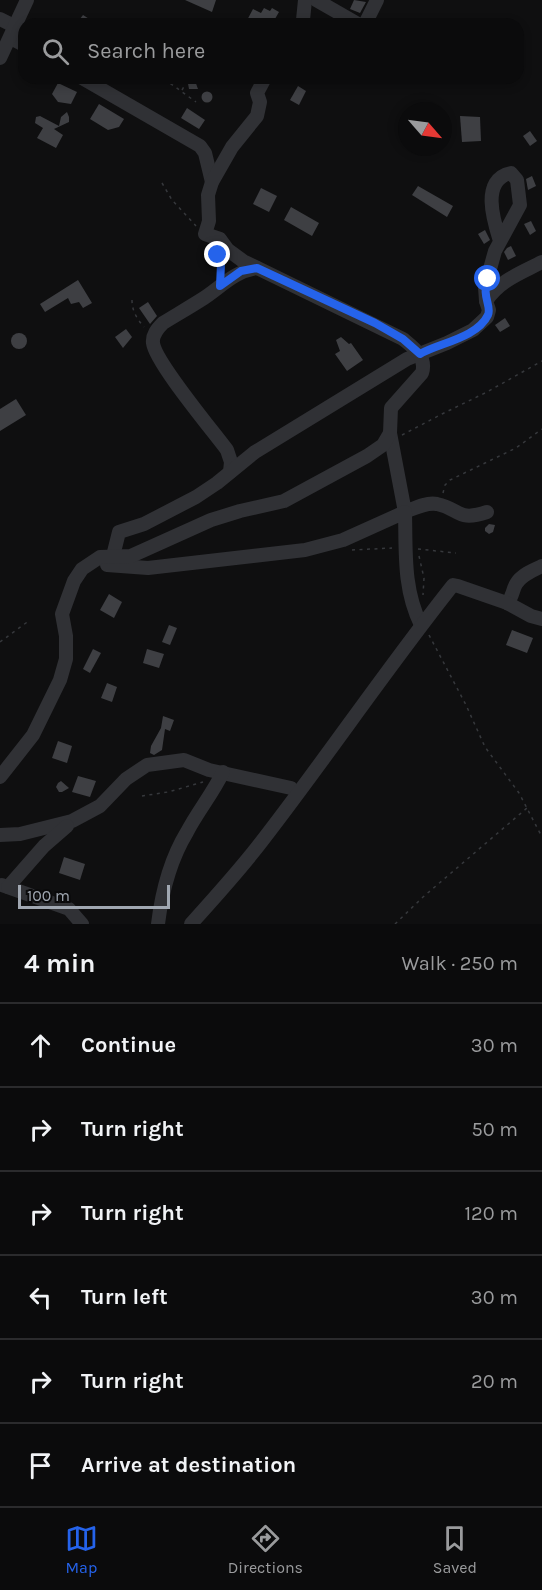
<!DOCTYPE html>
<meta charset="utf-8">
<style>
body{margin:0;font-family:Karla,sans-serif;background:#19191a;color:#f1f3f6}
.compass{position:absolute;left:398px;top:102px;width:54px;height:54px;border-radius:50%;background:#0b0b0c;box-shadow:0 3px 9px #0003;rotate:118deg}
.scale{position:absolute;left:18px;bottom:15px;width:152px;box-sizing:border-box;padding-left:6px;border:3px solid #a0a7b1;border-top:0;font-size:16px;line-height:21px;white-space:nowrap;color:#a0a7b1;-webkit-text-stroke:4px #0a0a0b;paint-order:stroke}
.stop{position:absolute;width:18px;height:18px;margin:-14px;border:4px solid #2563eb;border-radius:50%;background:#fff}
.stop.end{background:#2563eb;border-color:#fff;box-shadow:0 2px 6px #0008}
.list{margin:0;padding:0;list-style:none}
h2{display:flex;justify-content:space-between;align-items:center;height:78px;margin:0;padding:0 24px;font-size:26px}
h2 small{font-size:20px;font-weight:400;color:#9a9b9d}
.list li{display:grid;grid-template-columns:39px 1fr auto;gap:18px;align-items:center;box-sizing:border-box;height:84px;padding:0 24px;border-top:2px solid #2b2b2d}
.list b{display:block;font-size:22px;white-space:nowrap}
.list em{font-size:20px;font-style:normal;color:#9a9b9d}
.icon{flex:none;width:33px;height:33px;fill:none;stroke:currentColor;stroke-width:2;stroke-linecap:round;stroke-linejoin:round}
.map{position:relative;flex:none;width:542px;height:924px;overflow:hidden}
.search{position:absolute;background:#0b0b0c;box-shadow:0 3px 9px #0003;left:18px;right:18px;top:18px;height:66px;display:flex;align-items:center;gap:15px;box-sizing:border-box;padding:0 21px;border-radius:18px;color:#9a9b9d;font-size:22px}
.sheet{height:582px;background:#0b0b0c}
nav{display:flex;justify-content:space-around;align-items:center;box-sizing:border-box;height:84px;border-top:2px solid #2b2b2d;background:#0b0b0c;font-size:16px;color:#9a9b9d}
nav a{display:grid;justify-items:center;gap:3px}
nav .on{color:#2563eb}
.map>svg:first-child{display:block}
</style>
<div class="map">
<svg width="542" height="924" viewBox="0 0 542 924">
<rect width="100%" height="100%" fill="#0f0f10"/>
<g fill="#3e3f43">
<polygon points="185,0 216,0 212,12"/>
<polygon points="354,0 366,2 360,13 350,9"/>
<polygon points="264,8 270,11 272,8 279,12 272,24 245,24 253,9 261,13"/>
<polygon points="83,15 97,24 76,24"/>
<polygon points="187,78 194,78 198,89 189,89"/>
<polygon points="58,83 77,92 71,104 58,102 52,94"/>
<polygon points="298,86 306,91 299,105 290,100"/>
<circle cx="207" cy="97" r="5.5"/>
<polygon points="99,104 124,119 119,127 108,130 90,119"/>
<polygon points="187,108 205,120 199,129 181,118"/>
<polygon points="67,112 69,117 69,122 54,129 63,135 56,148 37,138 43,128 35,123 36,117 40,116 59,126 61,117"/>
<polygon points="460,116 480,117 481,141 462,142"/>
<polygon points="530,131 537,141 530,146 523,136"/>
<polygon points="532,176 536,186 528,190 526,179"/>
<polygon points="418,186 453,206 447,217 412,195"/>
<polygon points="261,188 277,196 269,212 253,204"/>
<polygon points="291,207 319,223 312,236 284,220"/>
<polygon points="531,221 536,231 530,235 524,224"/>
<polygon points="485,230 490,240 484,244 478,234"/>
<polygon points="511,246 516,256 508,260 504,252 507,248"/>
<polygon points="78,280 92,303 83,308 79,302 71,304 68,298 45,312 40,304"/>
<polygon points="148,302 157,316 150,324 139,308"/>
<polygon points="505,318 510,326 500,332 495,325"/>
<polygon points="126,329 132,337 123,348 115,337"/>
<circle cx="19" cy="341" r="8"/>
<polygon points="341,337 349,344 351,343 363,360 347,371 335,354 340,351 336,340"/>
<polygon points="16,399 26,415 0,431 0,409"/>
<polygon points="489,524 495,525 493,532 489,534 485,531 485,528"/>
<polygon points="109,594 122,602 114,618 100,610"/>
<polygon points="169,625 177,628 170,645 162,642"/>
<polygon points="512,630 533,638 527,653 506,645"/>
<polygon points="93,649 101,653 90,673 83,669"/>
<polygon points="147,649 164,654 159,668 143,663"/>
<polygon points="107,683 117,687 112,702 101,698"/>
<polygon points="163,716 174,720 170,731 165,729 162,750 154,755 150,753 151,746 161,728"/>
<polygon points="58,741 72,746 67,763 52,758"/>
<polygon points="78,776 96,781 90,797 72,792"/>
<polygon points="61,781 69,788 62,792 59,792 56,787 58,783"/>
<polygon points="64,857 85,864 80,880 59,873"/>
</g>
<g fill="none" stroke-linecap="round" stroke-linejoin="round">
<g stroke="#36383c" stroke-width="1.5" stroke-dasharray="3 4.5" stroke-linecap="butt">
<polyline points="168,78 167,81 196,102"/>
<polyline points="182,90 189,78"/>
<polyline points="162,183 172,200 196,226"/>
<polyline points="220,260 221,270"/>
<path d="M132,300c0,11 5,19 12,27"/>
<polyline points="402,435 442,414 487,392 542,361"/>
<polyline points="443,493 445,485 450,480 516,448 542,429"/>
<polyline points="418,549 456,553"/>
<polyline points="352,550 392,548"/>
<polyline points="419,556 424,578 423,595"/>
<polyline points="429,635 466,705 485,747 519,793 542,837"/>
<polyline points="0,642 30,620"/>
<polyline points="142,796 168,792 203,782"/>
<polyline points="395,924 423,897 527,808"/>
</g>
<g stroke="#303135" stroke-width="14">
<polyline points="316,0 358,24"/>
<polyline points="0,19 14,26"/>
<polyline points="301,24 303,20 305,0"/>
<polyline points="365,24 377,0"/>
<polyline points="11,38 24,45"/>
<polyline points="0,58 27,0"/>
<polyline points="82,78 200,146 205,153 212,182"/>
<path d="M486,301l-1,-14 10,-36 25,-46 -3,-25 -6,-7c-31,6 -17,49 -11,68"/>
<path d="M390,433l15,79c10,-4 21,-10 32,-8 24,5 20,18 50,8"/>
<path d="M230,472l1,-10 -4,-12c-14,-19 -72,-88 -74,-107 -1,-8 4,-14 10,-20 13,-8 27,-16 41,-25 18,-12 31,-27 53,-30"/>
<path d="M113,556l6,-24 25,-8 52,-27 21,-14 38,-31 152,-93 40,-16 26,-13 14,-13 2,-7 -3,-9c14,-21 35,-28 56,-39"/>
<path d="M107,565l41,3 157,-18 38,-10 62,-28c1,39 -2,77 16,113"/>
<path d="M507,603c6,-6 5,-12 9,-19 5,-9 17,-14 26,-18"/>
<path d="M0,777l33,-42 27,-55 6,-21v-23l-4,-22 12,-33 8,-12 18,-12 31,-1 80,-36 29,-9 44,-10 83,-45 16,-11 7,-12 1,-25 31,-35c5,-16 -8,-25 -19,-34l-160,-78 -15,-11 -8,-11 -15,-5 4,-13 -1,-26 4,-13 20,-35 25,-31 3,-14 -3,-9 8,-15"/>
<polyline points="0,835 20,834 72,821 100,806 126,779 147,765 184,760 209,770 291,788"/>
<polyline points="2,885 69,909 82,924"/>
<polyline points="8,887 44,846 67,826"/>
<path d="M158,924c4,-33 12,-64 29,-92 11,-21 26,-39 36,-60"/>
<path d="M191,924c24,-27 49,-54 71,-83 65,-84 125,-173 191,-256l5,1 49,17 24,13 11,3"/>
</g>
</g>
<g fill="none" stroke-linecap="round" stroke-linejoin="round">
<path stroke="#2563eb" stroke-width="8" d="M218,255l3,9 -1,22 21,-15 16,-3 118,55 28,16 17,15c19,-11 57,-16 68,-39 4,-9 -7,-19 0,-36"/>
</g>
</svg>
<svg class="compass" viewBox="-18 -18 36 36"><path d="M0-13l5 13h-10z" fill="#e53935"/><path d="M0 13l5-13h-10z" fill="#9a9b9d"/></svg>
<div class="scale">100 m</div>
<div class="stop" style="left:488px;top:279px"></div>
<div class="stop end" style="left:218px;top:255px"></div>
<div class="search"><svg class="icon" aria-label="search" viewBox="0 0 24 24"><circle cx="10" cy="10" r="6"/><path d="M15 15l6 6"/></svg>Search here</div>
</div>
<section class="sheet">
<h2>4 min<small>Walk · 250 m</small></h2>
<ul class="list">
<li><svg class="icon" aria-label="ahead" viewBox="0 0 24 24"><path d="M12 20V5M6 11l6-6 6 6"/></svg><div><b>Continue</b></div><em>30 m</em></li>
<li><svg class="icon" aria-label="right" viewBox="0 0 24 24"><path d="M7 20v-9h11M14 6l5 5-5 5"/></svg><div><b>Turn right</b></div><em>50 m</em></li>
<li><svg class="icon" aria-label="right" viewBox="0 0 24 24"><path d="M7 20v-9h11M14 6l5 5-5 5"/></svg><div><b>Turn right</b></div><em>120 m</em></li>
<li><svg class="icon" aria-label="left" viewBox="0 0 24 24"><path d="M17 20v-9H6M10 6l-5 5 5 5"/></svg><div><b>Turn left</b></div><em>30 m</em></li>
<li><svg class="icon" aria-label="right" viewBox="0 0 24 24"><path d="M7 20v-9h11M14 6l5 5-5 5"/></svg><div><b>Turn right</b></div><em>20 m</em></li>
<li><svg class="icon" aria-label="arrive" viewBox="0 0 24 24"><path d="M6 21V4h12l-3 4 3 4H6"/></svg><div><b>Arrive at destination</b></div></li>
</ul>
</section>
<nav>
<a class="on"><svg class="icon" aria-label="map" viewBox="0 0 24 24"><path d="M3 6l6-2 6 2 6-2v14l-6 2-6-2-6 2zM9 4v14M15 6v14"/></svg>Map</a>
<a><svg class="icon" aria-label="directions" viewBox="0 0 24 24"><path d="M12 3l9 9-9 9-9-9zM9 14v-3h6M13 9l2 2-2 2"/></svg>Directions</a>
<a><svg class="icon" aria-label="saved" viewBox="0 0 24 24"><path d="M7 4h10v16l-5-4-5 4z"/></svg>Saved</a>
</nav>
